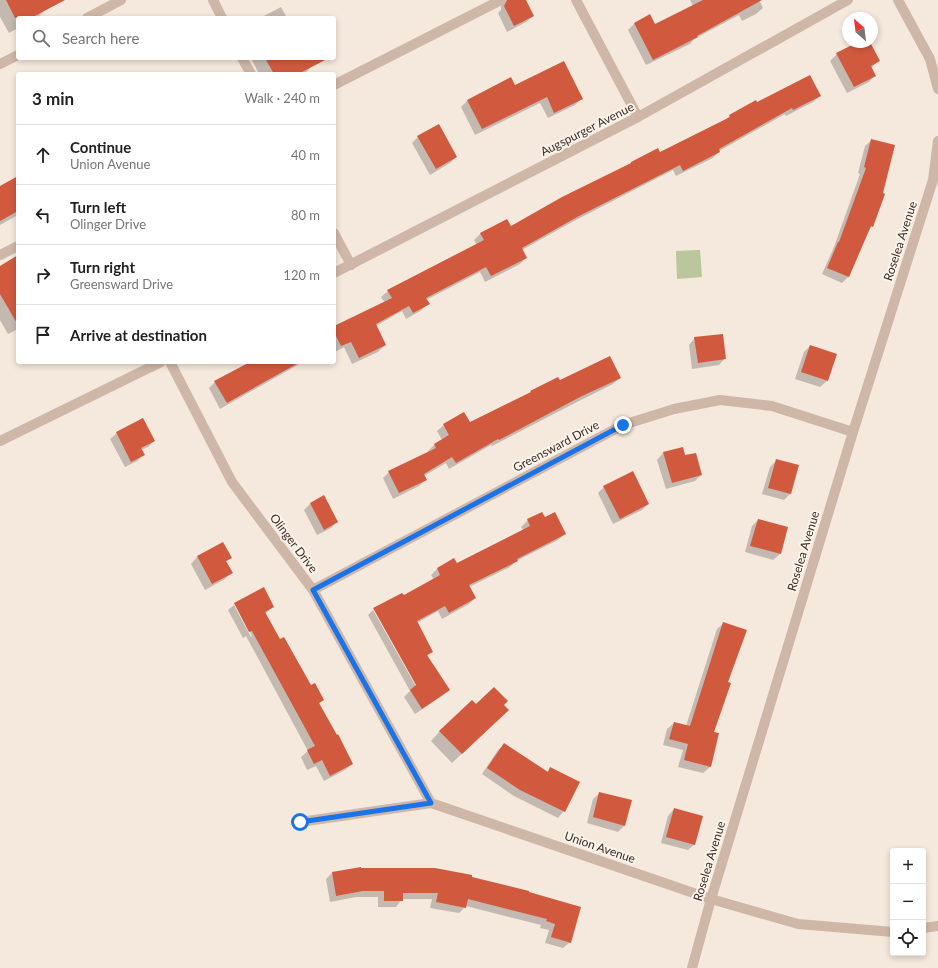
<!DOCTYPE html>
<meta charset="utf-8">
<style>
body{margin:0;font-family:Lato,sans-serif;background:#f2f2f2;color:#222}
.controls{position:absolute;right:12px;bottom:12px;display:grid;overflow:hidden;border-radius:4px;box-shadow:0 2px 6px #0003}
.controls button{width:36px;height:36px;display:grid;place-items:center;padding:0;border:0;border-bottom:1px solid #e0e0e0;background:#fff;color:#222;font:20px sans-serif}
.compass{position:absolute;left:842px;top:12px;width:36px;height:36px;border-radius:50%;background:#fff;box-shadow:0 2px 6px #0003;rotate:332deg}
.stop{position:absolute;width:12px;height:12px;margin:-9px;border:3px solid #1a73e8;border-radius:50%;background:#fff}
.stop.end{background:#1a73e8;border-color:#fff;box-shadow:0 1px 4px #0008}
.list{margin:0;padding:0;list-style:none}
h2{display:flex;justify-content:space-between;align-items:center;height:52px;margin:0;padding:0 16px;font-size:17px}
h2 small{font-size:13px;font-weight:400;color:#767676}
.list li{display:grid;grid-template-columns:26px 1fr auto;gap:12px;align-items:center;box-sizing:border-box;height:60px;padding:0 16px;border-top:1px solid #e0e0e0}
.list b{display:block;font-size:15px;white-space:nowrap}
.list p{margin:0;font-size:13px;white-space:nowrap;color:#767676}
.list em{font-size:13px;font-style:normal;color:#767676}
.icon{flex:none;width:22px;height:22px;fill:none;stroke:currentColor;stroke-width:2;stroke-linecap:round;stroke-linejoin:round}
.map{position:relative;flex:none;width:938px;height:968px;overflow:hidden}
.search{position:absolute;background:#fff;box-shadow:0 2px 6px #0003;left:16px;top:16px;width:320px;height:44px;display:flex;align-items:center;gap:10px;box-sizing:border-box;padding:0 14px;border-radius:4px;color:#767676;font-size:15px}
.panel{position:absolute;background:#fff;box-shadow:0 2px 6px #0003;left:16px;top:72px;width:320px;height:292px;border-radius:4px}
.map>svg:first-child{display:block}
</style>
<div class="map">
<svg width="938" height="968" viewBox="0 0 938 968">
<rect width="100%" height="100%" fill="#f5e8dd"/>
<polygon fill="#bac69b" points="700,250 702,277 677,279 676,251"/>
<g fill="#0003">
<polygon points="0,0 41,0 46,9 37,18 18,18 18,28 9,33 0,17"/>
<polygon points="507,0 525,0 533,16 526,22 507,32 498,13 501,10 501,6"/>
<polygon points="690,0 759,0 763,8 756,14 742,21 739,15 694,39 690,44 646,65 628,30 634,24 650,16 655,26 693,6"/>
<polygon points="281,7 287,18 260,18"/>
<polygon points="860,42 868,42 878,61 871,68 875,75 869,82 847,93 830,61 837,54"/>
<polygon points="251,58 308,58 312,66 304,74 259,74"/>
<polygon points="515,86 581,99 575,105 548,118 540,103 475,135 461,107 467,101"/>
<polygon points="820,96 813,102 786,116 785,114 719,151 713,158 676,176 673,170 572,222 522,250 526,258 520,264 485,282 480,272 426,300 428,303 422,310 406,319 402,311 376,326 385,345 378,352 352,364 344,347 335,352 334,327 385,303 381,297 388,291 477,245 474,240 481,233 510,227 725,120 730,116 756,103"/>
<polygon points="418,137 456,157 450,163 430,175 412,143"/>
<polygon points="872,140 872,226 868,231 849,276 842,283 822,274 834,247 860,174 858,173 865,146"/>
<polygon points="18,177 18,215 0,225 0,187"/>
<polygon points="18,256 18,329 8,334 0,320 0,267"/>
<polygon points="695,338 725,358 719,365 692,369 689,345"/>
<polygon points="810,346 836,354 827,381 820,387 795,379 804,352"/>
<polygon points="252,362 303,362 220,409 209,388 215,382"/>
<polygon points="558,378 559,381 620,378 613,384 573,404 492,446 491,445 449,469 446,463 424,476 426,480 419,486 393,499 383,478 389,472 429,452 428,451 434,445 442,440 437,431 444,425 470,423 528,395 531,392"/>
<polygon points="117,433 154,441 148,447 141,450 144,454 137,461 125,467 110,439"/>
<polygon points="682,448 685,457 701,475 695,481 666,489 657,460 663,453"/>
<polygon points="776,461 798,466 790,494 784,500 762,494 770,467"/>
<polygon points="604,487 648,504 642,510 613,524 598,493"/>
<polygon points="324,496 337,522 331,528 317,535 304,510 310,504"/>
<polygon points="545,518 565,534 558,540 516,561 510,567 469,587 475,598 469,604 442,619 438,611 417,623 432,652 427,656 449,690 442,696 415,714 404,697 410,691 368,615 373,610 418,690 420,689 375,610 373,610 403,597 434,580 431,575 437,569 456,564 523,530 521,527 528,520"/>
<polygon points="758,520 787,528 780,554 773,560 745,552 752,526"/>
<polygon points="222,543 230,558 226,562 231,572 225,579 205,590 191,564 197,557"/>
<polygon points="235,604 273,607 265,614 280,641 311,686 323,699 319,704 352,764 345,770 324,781 316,766 307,770 301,757 308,751 246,636 243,638 228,610 234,605 251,637 252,636 236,605 234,605"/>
<polygon points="724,623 727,683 713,733 710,767 703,773 678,767 683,750 663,745 667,729 674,723 686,726 717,629"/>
<polygon points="476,705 503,705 498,719 452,763 431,741 440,731"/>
<polygon points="505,744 546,773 550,769 564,811 558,818 514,796 482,774 498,750"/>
<polygon points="600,793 625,825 618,832 587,823 593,799"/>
<polygon points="674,809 695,844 688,850 661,843 668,816"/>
<polygon points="360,869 471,877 580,907 570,942 563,948 545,943 549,930 540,928 541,925 466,906 459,913 430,908 432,899 402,899 396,907 378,907 378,897 356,897 330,902 326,879 332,873"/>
</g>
<g fill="#d15a3e">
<polygon points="6,0 65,0 31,18 15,18"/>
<polygon points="507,0 526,0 534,16 514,26 504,6"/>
<polygon points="703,0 762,0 697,36 698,37 653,60 634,23 650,14 655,24"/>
<polygon points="858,42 870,42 880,61 871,66 876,76 854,87 836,53"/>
<polygon points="265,58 329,58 298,74 274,74"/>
<polygon points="564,61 583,99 554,113 547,97 482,129 467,100 511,77 515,85"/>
<polygon points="810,75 821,96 793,110 792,108 719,149 720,152 683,171 680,165 579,216 522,248 527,258 491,276 486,267 426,298 430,304 413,313 409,306 376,324 386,345 359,358 351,342 341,346 334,332 334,326 392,298 387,290 484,240 480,233 507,219 511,226 562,197 631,163 631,162 658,148 660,152 730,117 729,115 756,100 757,102"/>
<polygon points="439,124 457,157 436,169 417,136"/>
<polygon points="871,139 895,145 883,193 885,194 873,227 871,226 849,277 827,268 838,242 839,242 866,168 864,167"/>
<polygon points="18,176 18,211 0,221 0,186"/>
<polygon points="18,255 18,325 0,294 0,266"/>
<polygon points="723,334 726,359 698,363 694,337"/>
<polygon points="810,345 837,354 828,381 801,372"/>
<polygon points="610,356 621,378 580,397 499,440 498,439 456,463 452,457 424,474 427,480 399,493 388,471 436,448 434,444 449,435 443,424 464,412 470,422 531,392 530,391 558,377 560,380"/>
<polygon points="250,362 300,362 227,403 214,381"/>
<polygon points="143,418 155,441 141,448 145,455 131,462 116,432"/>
<polygon points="683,447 685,455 696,453 702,475 672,483 663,452"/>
<polygon points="776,459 799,465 791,494 768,488"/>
<polygon points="633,471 649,504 620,519 603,486"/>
<polygon points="324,495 338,522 324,530 310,503"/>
<polygon points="542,512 545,517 555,512 566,534 517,559 518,561 469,585 476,598 449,613 445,606 417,621 433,652 427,655 450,690 422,709 410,690 416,685 373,608 402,593 404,595 440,575 437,568 454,558 457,563 530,526 527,519"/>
<polygon points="758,519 788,527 781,554 750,546"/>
<polygon points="223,542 232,558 226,561 233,573 212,584 197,556"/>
<polygon points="264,587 274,607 265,612 280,639 284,637 311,685 315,683 324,700 319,703 337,735 338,734 353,764 330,776 322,760 314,764 307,750 315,746 252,631 249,632 234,603"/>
<polygon points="723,622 747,630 728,682 731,683 714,732 719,733 711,767 684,760 688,744 669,739 674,722 690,726"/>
<polygon points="494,687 508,701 504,705 509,710 462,754 439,731 472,700 476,704"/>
<polygon points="504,743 548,772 550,767 580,782 565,812 520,790 487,768"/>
<polygon points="599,792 632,800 625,826 593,817"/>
<polygon points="674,808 703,816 695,845 666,837"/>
<polygon points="361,867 361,868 435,868 472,875 472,877 529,891 529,892 581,907 571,943 551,937 555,924 546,921 547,919 468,899 466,908 436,902 438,893 403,893 403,901 384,901 384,891 363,891 336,896 332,872"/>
</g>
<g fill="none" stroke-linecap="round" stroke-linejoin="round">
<g stroke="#ceb7a7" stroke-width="10">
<polyline points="213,0 222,18"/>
<polyline points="242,58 251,74"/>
<polyline points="334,85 501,0"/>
<polyline points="334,233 351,265"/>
<polyline points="0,255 18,246"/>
</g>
<g stroke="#ceb7a7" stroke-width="10">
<polyline points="576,0 638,117"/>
<polyline points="898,0 930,59 938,89"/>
<polyline points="87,18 121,0"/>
<polyline points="0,64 18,55"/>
<polyline points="334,273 638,117 848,0"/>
<polyline points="170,362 232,482 313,590 431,803"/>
<polyline points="0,441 161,362"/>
<polyline points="313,590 623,425 674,409 720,400 772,406 853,432"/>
<polyline points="300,822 431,803 711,899 798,924 893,932"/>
<polyline points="923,928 938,926"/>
<polyline points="692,968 711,899 853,432 933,180 938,141"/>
</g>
</g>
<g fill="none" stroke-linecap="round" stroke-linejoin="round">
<polyline stroke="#1a73e8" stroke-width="5" points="300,822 431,803 313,590 623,425"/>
</g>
<g text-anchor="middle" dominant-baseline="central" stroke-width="4" stroke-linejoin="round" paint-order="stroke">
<g font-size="12" fill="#3a2d28" stroke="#fcf3ea">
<text transform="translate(587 129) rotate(-27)">Augspurger Avenue</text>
<text transform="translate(900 241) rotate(-72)">Roselea Avenue</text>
<text transform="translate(556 446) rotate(-28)">Greensward Drive</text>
<text transform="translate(294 543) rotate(53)">Olinger Drive</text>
<text transform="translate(803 551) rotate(-73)">Roselea Avenue</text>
<text transform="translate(600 847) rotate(19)">Union Avenue</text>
<text transform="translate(709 861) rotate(-73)">Roselea Avenue</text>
</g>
</g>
</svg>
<div class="controls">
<button>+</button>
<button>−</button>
<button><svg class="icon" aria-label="locate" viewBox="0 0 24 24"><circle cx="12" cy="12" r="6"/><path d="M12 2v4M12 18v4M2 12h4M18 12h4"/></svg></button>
</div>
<svg class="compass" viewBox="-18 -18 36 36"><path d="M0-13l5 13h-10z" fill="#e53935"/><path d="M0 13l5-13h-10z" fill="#767676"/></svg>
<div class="stop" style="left:300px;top:822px"></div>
<div class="stop end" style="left:623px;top:425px"></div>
<div class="search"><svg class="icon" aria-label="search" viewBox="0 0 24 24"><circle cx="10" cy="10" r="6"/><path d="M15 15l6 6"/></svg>Search here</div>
<section class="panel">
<h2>3 min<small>Walk · 240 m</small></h2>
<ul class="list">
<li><svg class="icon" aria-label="ahead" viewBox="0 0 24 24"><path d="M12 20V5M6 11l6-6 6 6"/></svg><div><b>Continue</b><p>Union Avenue</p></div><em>40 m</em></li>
<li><svg class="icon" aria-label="left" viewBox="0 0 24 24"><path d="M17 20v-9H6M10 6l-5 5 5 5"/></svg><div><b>Turn left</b><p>Olinger Drive</p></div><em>80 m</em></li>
<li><svg class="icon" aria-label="right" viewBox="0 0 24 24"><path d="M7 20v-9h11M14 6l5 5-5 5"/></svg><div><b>Turn right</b><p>Greensward Drive</p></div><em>120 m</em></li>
<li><svg class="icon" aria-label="arrive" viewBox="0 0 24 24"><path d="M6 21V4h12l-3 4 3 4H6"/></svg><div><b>Arrive at destination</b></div></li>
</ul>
</section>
</div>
